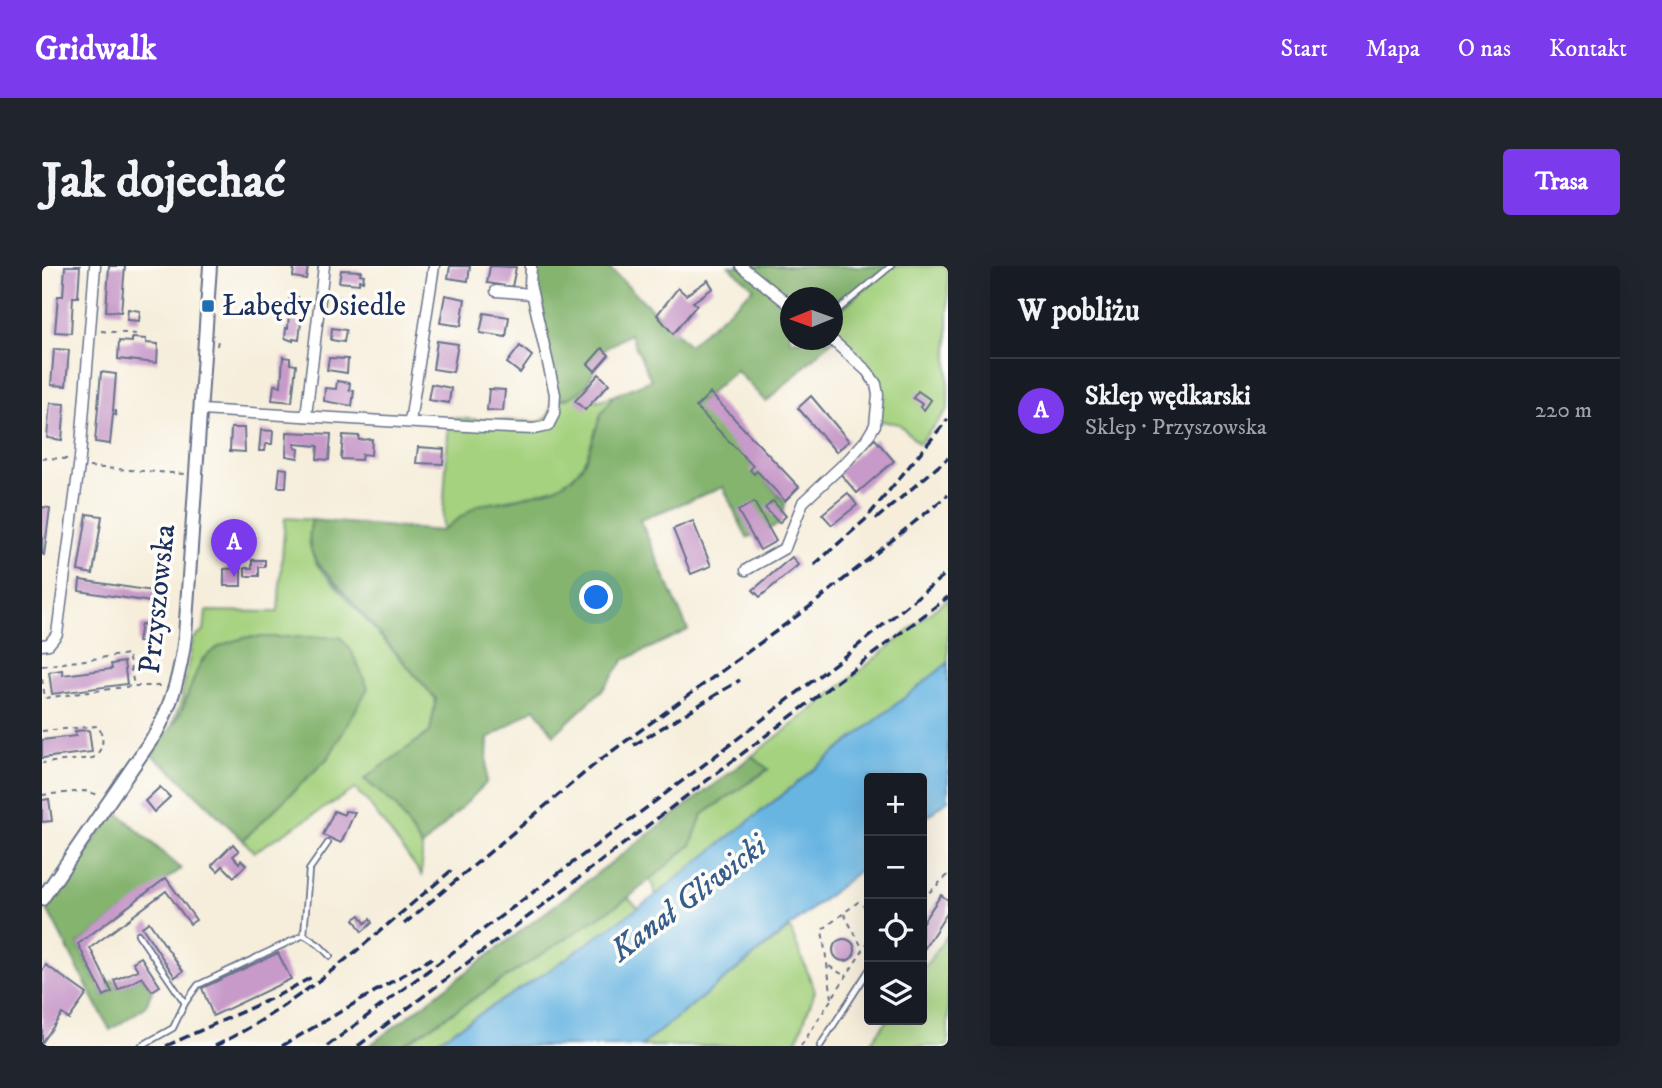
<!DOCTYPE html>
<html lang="pl">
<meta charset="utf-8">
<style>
body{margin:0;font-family:"IM FELL DW Pica",serif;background:#20242c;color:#f1f3f6}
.controls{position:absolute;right:21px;bottom:21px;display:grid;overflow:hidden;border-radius:7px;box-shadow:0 7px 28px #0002}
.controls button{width:63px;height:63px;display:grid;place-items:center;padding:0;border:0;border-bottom:2px solid #363941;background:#171b24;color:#f1f3f6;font:35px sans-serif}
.compass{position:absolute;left:738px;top:21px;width:63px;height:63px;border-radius:50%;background:#171b24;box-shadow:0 7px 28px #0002;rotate:269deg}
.you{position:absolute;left:555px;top:332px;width:24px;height:24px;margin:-18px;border:5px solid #fff;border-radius:50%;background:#1a73e8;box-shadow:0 0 0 10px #1a73e833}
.badge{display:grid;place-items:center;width:46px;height:46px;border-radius:50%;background:#7c3aed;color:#fff;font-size:23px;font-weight:700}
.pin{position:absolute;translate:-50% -58px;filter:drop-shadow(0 2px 4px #0008)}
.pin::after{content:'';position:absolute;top:37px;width:24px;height:21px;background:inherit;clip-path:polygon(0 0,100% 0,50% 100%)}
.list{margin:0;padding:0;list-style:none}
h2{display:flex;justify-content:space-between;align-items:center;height:91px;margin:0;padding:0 28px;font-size:30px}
h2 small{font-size:23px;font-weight:400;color:#9ea1a6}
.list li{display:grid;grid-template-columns:46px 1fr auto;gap:21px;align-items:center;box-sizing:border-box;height:105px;padding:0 28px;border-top:2px solid #363941}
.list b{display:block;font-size:26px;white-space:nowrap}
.list p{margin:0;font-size:23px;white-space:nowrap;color:#9ea1a6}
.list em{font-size:23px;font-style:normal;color:#9ea1a6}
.icon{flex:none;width:38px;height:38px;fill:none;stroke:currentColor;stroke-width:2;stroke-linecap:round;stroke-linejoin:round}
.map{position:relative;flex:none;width:906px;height:780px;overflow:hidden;border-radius:7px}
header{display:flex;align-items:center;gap:42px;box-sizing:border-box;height:98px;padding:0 35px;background:#7c3aed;color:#fff}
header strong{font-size:33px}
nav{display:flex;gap:38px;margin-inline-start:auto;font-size:24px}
.intro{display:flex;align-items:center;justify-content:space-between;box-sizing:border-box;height:168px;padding:0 42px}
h1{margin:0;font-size:49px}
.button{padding:18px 32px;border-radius:7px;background:#7c3aed;color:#fff;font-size:24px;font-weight:700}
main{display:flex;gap:42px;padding:0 42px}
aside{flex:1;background:#171b24;border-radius:7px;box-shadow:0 7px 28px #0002}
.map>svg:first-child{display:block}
</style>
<header>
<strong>Gridwalk</strong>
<nav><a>Start</a><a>Mapa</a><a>O nas</a><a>Kontakt</a></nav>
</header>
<div class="intro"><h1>Jak dojechać</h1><a class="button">Trasa</a></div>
<main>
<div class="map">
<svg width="906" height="780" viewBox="0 0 906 780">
<rect width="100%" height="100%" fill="#fdfcf7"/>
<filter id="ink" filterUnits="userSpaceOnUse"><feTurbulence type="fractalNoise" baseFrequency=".0143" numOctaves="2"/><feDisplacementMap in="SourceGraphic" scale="14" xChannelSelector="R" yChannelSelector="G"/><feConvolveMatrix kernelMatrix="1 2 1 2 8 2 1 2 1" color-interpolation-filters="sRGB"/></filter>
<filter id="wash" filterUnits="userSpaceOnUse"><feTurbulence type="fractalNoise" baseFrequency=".00686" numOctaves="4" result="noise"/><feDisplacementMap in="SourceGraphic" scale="28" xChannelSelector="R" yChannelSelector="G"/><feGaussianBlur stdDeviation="1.57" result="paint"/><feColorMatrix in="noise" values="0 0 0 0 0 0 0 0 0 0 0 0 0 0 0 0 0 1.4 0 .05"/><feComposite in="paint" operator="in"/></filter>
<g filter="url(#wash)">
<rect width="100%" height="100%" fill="#f6eedb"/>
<g fill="#a5d27f" stroke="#60806e" stroke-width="2">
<polygon points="849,0 906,0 906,143 877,178 857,158 832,154 835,136 825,100 791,68 790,47"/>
<path d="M548,117l7,18 16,-5c-18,24 -19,61 -40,80 -24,23 -52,19 -80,27 -20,5 -35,15 -51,28l7,-113 90,4c11,-3 11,-12 14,-22l15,-1z"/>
<path d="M243,252l27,2c-5,17 -3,31 6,46l118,133 -6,33 -65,47 30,26 27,42v28l-56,-75 -11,-11 -101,63 -11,-12 86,-83 11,-120 -24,1 -113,20 -24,57 -8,13 11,-30 11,-59 11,-8 2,-20 72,1z"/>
<polygon points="906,332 906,397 614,629 608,613 649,579 660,549 726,504 710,490 785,432"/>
<polygon points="586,632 597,642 509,703 387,780 359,780"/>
<polygon points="748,662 773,725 753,780 599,780"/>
<polygon points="906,668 906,780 826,780 845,754 880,754 880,705"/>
</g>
<g fill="#84b46e" stroke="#507266" stroke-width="2">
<path d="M486,0h79l82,79 65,-57 -25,-22h162l-58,50 -1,-18h-42v42h42l1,-6 3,3 -70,65 -30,-32 -35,31 84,102 -5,21 -33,14 -24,-51 -83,33 48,110 -64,30 -21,29 -49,46 -19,-27 -47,31 -2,44 -64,64 -27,-42 -31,-26 66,-47 6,-33 -108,-125c-18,-16 -22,-31 -16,-54l129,11 37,-26 34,-5 43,-12 18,-11 8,-9 6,-12 14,-42 12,-18 38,-16 -21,-46 -30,18c-10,29 -13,46 -47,48z"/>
<path d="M206,371h92l12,15 16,36 -39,69 -86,83 -72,-70 -20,-15c9,-14 22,-27 29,-41 20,-44 13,-65 68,-77z"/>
<polygon points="710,490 726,503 660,549 649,579 586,632 359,780 327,780"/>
<polygon points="74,545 139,603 36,678 62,730 69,726 66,717 72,714 76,723 100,711 110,725 103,741 68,764 4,641"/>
</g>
<polygon fill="#69b5e2" stroke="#4272a0" stroke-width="2" points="906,397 906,534 880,555 880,512 827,512 827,597 599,780 387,780 509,703 614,629"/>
<g id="blocks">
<g fill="#c79ac9">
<polygon points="23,0 38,0 36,31 31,31 29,67 13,66 16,30 21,30"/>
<polygon points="67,0 83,0 79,46 64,45"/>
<polygon points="252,0 266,1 264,13 251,11"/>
<polygon points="408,0 428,0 426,15 406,12"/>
<polygon points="448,0 474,1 470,21 445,17"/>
<polygon points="299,4 319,5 318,8 322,9 321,15 317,14 317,18 297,16"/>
<polygon points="666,14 671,22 651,36 655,39 631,68 615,49 636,22 644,29"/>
<polygon points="403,29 423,33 419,60 398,57"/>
<polygon points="248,30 256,31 255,37 261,38 257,74 251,73 251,75 243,72 244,62 246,62"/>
<polygon points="293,33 337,37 336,47 311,44 312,41 306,41 305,47 292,45"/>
<polygon points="86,43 98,45 97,55 85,54"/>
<polygon points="442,47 467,51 464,71 438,67"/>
<polygon points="290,62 304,64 302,76 289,74"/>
<polygon points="90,72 104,73 104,77 116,78 115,97 76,93 77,75 90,76"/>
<polygon points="395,75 416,78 411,106 391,103"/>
<polygon points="478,80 490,90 478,107 465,97"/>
<polygon points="560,82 567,89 553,105 546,98"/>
<polygon points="12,83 27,84 24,120 9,119"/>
<polygon points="241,91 248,92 248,98 254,99 250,136 230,134 232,119 239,120"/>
<polygon points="287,92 306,93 305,107 285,104"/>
<polygon points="59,106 74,108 71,145 74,145 74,149 71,148 68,178 53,176"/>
<polygon points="557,108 567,118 543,144 533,135"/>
<polygon points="295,115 308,117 307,124 312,125 310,140 282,135 283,122 294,123"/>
<polygon points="389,118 409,122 407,137 386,134"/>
<polygon points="447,123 463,124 461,145 445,144"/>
<polygon points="876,125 889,134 882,144 878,141 880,138 871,132"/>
<polygon points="668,127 757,221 743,235 715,205 712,208 708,204 711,200 654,141"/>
<polygon points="769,130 807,175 794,186 756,142"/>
<polygon points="8,137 23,138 20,174 5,172"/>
<polygon points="189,162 202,162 203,186 188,185"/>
<polygon points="219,164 231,165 230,178 224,178 223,185 217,185"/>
<polygon points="245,166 289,168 287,194 275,193 276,180 253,178 253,182 257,183 256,192 244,190"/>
<polygon points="301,169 317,170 317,174 330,173 329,189 320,188 319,194 299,193"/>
<polygon points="833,173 852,195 815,227 796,205"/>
<polygon points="376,181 402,183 401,198 374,197"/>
<polygon points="238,202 245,203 244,221 236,221"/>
<polygon points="806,227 815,239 790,259 780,248"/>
<polygon points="731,235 744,250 737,257 723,242"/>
<polygon points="712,236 734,275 718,284 696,245"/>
<polygon points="0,241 8,242 2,289 0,288"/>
<polygon points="45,248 60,250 51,308 36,305"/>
<polygon points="651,255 669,300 649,308 631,263"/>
<polygon points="750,291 756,299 718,331 711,324"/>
<polygon points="210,294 223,294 223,301 217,301 217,310 203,310 203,302 210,302"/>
<polygon points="199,302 199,320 182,320 182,303"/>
<polygon points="38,314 124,327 122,338 37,325"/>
<polygon points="99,358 111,359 108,378 96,376"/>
<polygon points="82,396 85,418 10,428 7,406 20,404 21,409 70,403 69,398"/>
<polygon points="47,464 50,486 0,492 0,474 34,470 33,465"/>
<polygon points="118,521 128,531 112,546 103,535"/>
<polygon points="7,533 10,555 0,556 0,534"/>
<polygon points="292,545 302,549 303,545 313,546 299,577 281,569"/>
<polygon points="191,578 197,585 191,590 197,597 199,594 204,599 192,611 181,600 176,605 170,599"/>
<polygon points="124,612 154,654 148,658 124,625 48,682 70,726 62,730 36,678"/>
<polygon points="899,629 906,634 906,646 880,686 880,657"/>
<polygon points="318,649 323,657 328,653 330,657 320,666 312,653"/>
<polygon points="107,656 141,705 133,711 100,661"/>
<circle cx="802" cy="684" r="11"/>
<polygon points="236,687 249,713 171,750 160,722"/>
<polygon points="99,691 118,720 110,725 100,711 76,724 72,714 96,704 91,696"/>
<polygon points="4,699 45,728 27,753 20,748 0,777 0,705"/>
</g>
</g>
</g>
<g filter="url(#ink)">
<use href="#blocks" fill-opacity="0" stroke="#68728a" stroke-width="2"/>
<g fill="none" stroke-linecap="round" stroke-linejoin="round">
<g stroke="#68728a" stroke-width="8">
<g id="service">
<polyline points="790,49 849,0"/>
<polyline points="96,668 143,737"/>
<polyline points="262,669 267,604 286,577"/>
<polyline points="262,669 277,679 288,690"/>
<polyline points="99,780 131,762 143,737 156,719 262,669"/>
<polyline points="778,780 827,704"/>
</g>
</g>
<g stroke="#68728a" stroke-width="13">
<g id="minor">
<polyline points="699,0 748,39"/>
<polyline points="454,25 490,28"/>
<polyline points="159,144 442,161 492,163 506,160 512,148 513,128 488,18 489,0"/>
<polyline points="264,150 282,0"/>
<polyline points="368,156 392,0"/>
<polyline points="704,304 743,282 761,236 807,193 824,174 833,159 836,129 834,118 825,105 790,74"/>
<polyline points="0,379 7,378 15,368 38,192 53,0"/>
</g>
</g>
<g stroke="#68728a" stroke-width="16">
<path id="tertiary" d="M0,633l114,-166c17,-31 25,-62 29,-97l25,-370"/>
</g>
<g stroke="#68728a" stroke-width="2" stroke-dasharray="5 5" stroke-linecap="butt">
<polyline points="59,65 95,68 95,71"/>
<polyline points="175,80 176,74"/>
<polyline points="0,192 27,193"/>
<polyline points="47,201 143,208"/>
<polyline points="0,400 86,388 92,420 121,420"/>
<polyline points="0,413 3,432 90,420"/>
<path d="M0,465l56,-5c7,12 6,23 -5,32l-51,5"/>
<polyline points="0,529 43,525 57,529"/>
<polyline points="880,633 906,609"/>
<polyline points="802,648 821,683"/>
<polyline points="787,700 803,710"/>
<polyline points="790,732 780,664 816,636 827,643"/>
<polyline points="759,780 827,675"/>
</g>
<use href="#service" stroke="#fff" stroke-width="4.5"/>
<use href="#minor" stroke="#fff" stroke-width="10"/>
<use href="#tertiary" stroke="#fff" stroke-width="12"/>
<g stroke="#1b2f5e" stroke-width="3.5" stroke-dasharray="10 5" stroke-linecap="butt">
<polyline points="834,253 906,192"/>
<polyline points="772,299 823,254 906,153"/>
<polyline points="592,479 698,414"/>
<polyline points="362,658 558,494 770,339 906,229"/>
<polyline points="124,780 235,730 270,711"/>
<path d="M173,780c91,-45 160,-112 238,-177"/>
<polyline points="240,780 390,692"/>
<polyline points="285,780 659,501 808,386 906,306"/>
<polyline points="316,780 906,331"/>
</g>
</g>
</g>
<rect fill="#1f6fb2" stroke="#fdfcf7" stroke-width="2.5" x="159" y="33" width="14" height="14" rx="3.5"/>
<g text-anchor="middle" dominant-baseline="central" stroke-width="7" stroke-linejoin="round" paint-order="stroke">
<g font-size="30" fill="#1b2f5e" stroke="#fdfcf7" text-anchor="start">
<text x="180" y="40">Łabędy Osiedle</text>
</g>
<g font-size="30" fill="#1b2f5e" stroke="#fdfcf7">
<text transform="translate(116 333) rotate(-84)">Przyszowska</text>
</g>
<g font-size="32" font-style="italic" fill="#365e8c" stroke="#fdfcf7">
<text transform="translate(647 633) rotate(-37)">Kanał Gliwicki</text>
</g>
</g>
</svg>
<div class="controls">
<button>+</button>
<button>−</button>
<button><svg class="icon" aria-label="locate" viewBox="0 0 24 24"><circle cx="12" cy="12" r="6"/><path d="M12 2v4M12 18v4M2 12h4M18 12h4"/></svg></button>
<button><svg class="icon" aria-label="layers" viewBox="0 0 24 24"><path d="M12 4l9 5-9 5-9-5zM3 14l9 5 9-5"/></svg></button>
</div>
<svg class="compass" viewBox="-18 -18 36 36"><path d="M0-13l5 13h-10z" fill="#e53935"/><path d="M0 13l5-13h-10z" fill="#9ea1a6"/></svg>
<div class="you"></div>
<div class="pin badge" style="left:192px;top:311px">A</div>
</div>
<aside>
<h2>W pobliżu<small></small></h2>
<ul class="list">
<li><span class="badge">A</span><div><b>Sklep wędkarski</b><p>Sklep · Przyszowska</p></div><em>220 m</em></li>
</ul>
</aside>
</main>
